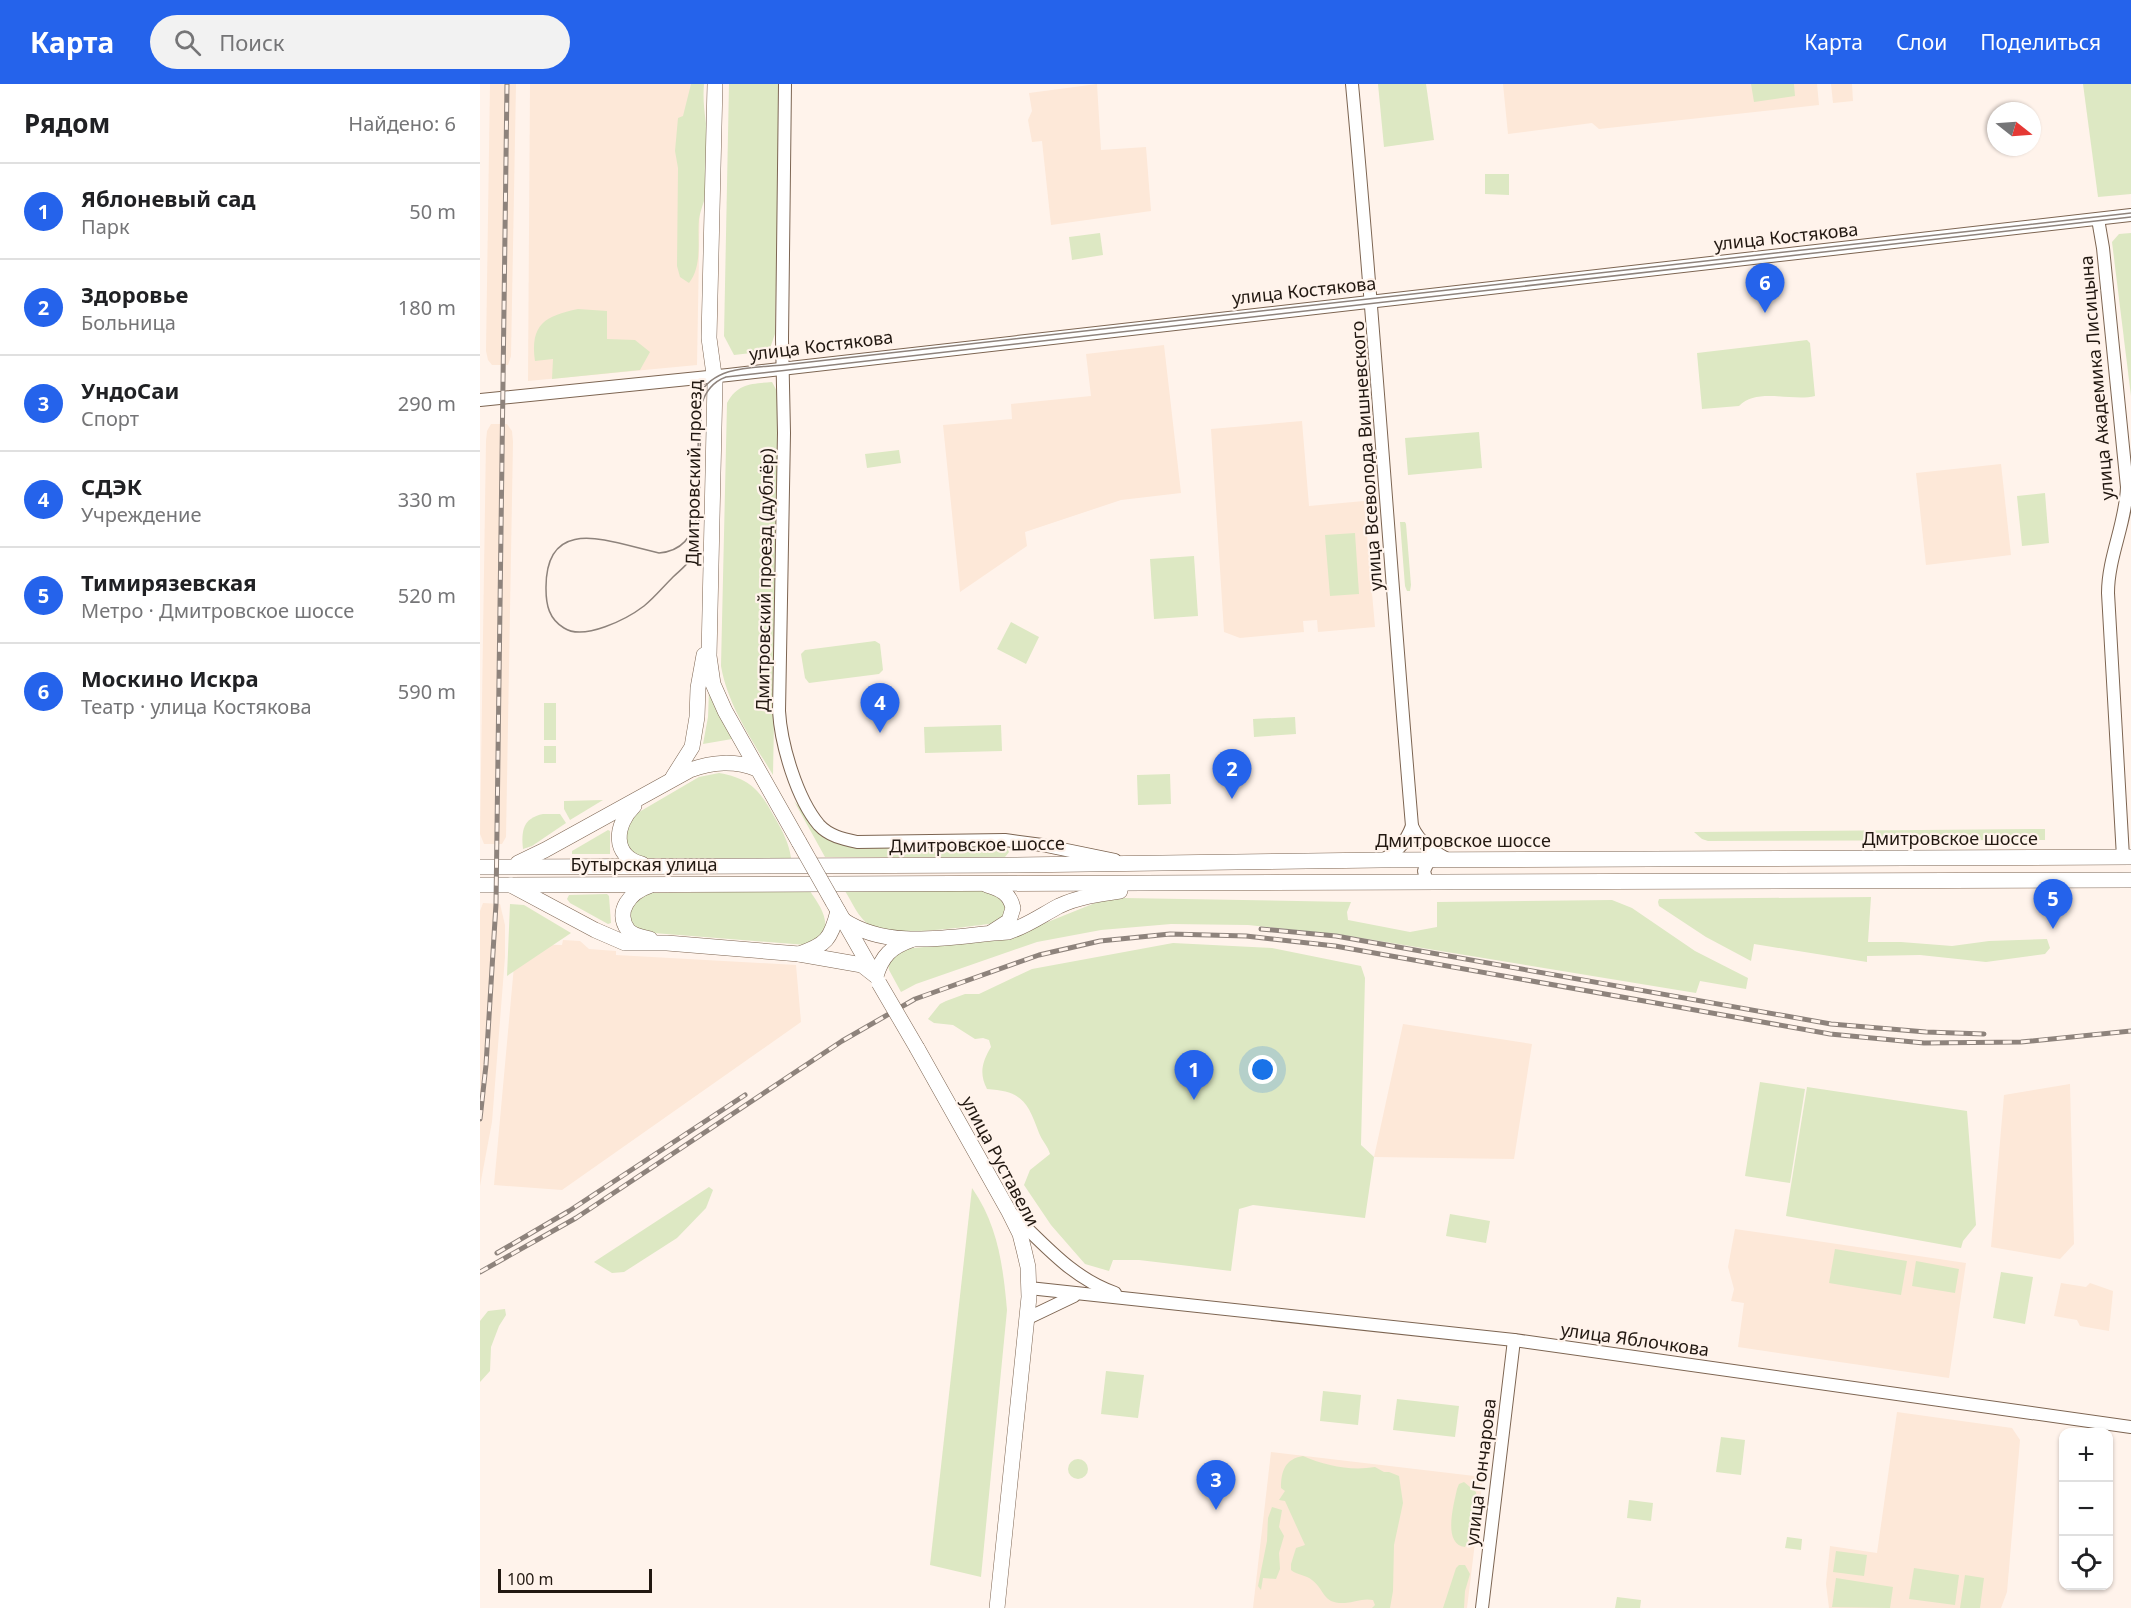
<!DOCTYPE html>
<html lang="ru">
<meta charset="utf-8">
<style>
body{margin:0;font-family:"Noto Sans",sans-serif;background:#f2f2f2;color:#202124}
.controls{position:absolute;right:18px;bottom:18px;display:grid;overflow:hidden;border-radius:12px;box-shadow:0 2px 4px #0004}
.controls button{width:54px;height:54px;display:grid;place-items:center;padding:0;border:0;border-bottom:2px solid #e0e0e0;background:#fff;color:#202124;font:30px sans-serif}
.compass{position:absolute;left:1507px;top:18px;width:54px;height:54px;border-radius:50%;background:#fff;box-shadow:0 2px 4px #0004;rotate:107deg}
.scale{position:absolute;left:18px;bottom:15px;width:154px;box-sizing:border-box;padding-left:6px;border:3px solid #221811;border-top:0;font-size:16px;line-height:21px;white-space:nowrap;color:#221811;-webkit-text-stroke:4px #fff3eb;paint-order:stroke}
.you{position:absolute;left:783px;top:986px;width:21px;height:21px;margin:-15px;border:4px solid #fff;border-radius:50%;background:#1a73e8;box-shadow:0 0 0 9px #1a73e833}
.badge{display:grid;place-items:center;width:39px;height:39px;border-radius:50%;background:#2563eb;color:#fff;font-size:20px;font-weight:700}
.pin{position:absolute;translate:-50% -50px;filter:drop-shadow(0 2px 3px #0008)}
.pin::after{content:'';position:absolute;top:32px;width:21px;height:18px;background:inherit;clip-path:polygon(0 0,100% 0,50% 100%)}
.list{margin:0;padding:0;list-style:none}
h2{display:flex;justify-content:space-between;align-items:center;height:78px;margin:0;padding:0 24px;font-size:26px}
h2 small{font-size:20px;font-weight:400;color:#757577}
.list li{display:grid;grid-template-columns:39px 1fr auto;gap:18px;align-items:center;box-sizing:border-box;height:96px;padding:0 24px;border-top:2px solid #e0e0e0}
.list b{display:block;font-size:22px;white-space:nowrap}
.list p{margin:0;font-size:20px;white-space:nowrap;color:#757577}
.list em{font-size:20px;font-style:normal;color:#757577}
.icon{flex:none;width:33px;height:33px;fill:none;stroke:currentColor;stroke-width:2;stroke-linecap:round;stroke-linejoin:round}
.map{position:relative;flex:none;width:1651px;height:1524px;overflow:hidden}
header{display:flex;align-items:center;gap:36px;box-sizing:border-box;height:84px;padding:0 30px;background:#2563eb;color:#fff}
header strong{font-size:28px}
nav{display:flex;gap:33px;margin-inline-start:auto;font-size:21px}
.search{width:420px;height:54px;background:#f2f2f2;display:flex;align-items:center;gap:15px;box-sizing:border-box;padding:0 21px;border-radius:33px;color:#757577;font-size:22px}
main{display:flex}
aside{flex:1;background:#fff}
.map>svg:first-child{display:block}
</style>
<header>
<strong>Карта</strong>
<div class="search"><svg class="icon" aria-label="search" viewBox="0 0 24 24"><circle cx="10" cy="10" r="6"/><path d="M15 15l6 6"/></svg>Поиск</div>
<nav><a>Карта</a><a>Слои</a><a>Поделиться</a></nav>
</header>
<main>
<aside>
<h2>Рядом<small>Найдено: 6</small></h2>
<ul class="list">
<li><span class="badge">1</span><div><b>Яблоневый сад</b><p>Парк</p></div><em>50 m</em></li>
<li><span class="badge">2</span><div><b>Здоровье</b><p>Больница</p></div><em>180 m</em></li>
<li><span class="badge">3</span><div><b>УндоСаи</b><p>Спорт</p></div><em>290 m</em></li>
<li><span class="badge">4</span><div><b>СДЭК</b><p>Учреждение</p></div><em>330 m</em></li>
<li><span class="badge">5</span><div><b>Тимирязевская</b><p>Метро · Дмитровское шоссе</p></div><em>520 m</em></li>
<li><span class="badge">6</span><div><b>Москино Искра</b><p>Театр · улица Костякова</p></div><em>590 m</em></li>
</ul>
</aside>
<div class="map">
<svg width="1651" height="1524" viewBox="0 0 1651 1524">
<rect width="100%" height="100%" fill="#fff3eb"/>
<g fill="#fde8d8">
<polygon points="10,0 36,0 31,272 28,281 12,281 8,276 6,267"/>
<polygon points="50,0 222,0 217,281 48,297"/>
<polygon points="617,0 621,66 666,63 671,127 571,141 562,57 552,58 548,36 552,27 549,9"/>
<polygon points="1023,0 1337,0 1339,21 1119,45 1112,39 1028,50"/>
<polygon points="1351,0 1372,0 1373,17 1353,19"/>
<polygon points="684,261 701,409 641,416 545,448 547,462 480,508 463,341 532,335 531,320 611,312 606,270"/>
<polygon points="822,337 829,422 884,417 895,543 838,548 837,536 823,537 824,548 760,554 744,548 731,345"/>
<polygon points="11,340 27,340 32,347 33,358 26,753 22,760 4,760 0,750 6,357 7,347"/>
<polygon points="1521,380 1531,471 1446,481 1436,389"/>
<polygon points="3,819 20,820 25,841 25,873 12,1038 0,1102 0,827"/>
<polygon points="83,856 100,857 109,865 136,867 136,871 316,881 321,938 82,1106 14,1101 36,860 82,861"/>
<polygon points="923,940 1052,960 1034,1075 894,1073"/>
<polygon points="1590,1000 1594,1160 1580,1175 1511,1163 1524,1011"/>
<polygon points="1255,1145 1486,1179 1469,1294 1258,1263 1264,1219 1251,1217 1254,1205 1248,1183"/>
<polygon points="1581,1199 1606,1203 1610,1199 1633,1207 1629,1247 1600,1242 1597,1236 1574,1232"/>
<polygon points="1417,1328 1532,1344 1540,1356 1527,1508 1521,1524 1349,1524 1346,1500 1350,1462 1397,1469"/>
<polygon points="791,1368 1003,1393 987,1524 773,1524"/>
</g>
<g fill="#dde8c3">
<path d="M211,0h13c-2,23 3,39 4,60 0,18 -1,39 -4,57 -2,6 -4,12 -5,18 -2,20 4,46 -10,64l-9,-6 -3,-11 1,-98 -3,-17 3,-33 5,-2z"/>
<polygon points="249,0 300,0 295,250 289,267 254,271 244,252"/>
<polygon points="898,0 946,0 954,56 904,63"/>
<polygon points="1271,0 1314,0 1315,12 1274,18"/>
<polygon points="1603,0 1651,0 1651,110 1618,113"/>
<polygon points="1005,90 1029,90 1029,111 1005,110"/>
<polygon points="620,149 623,171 592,176 589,153"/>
<polygon points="1651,149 1651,312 1632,158 1639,150"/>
<path d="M98,225l29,2v28l28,1 15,12 -10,18 -88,9 1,-20 -18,2c-5,-37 10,-45 43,-52z"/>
<path d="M1327,256l3,3 5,53c-23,6 -58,-9 -76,10l-37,3 -5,-56z"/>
<path d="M292,298l8,15 -7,378c-21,-35 -45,-69 -52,-109l6,-263c11,-20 24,-19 45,-21z"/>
<polygon points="999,348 1002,384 928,391 925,354"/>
<polygon points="419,366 421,379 387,384 385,370"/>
<polygon points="1565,409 1569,459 1542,462 1537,412"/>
<polygon points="920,438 925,438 926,440 931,501 930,507 927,507 925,502"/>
<polygon points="875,449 879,510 850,512 845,451"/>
<polygon points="714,472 718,532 674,535 670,475"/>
<polygon points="531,538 559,553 546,580 517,565"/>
<polygon points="395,557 400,560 403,586 399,590 329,599 325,594 321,570 325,566"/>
<polygon points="229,606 231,614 252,655 223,660 228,633"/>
<rect x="64" y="619" width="12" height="37"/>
<polygon points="815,633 816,650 774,653 773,635"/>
<polygon points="521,641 522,667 445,669 444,643"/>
<rect x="64" y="662" width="12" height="17"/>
<path d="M239,689c33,6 41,18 56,45 8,14 14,25 16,40h-143c-16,-2 -21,-10 -24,-25l10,-18 65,-38z"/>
<polygon points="690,690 691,720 658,721 657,691"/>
<polygon points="123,716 90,736 84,725 84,717"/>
<polygon points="314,717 344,752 526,762 529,768 525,773 345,773"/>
<path d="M63,730h17l6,9 -34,23 -9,3c-2,-18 0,-31 20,-35z"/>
<polygon points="1565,745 1565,756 1228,757 1222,755 1214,748"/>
<polygon points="128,746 130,747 130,770 92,770 92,767"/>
<path d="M330,807c9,14 19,26 14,43l-18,11 -165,-13 -8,-5 -4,-15 3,-10 17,-9z"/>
<path d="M365,807h148l2,1 13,18 -11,13c-28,3 -105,16 -128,2 -11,-8 -17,-23 -24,-34z"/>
<polygon points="127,810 129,812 131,839 128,840 90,819 87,815 89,811"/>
<polygon points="1391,813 1388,858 1421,858 1472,862 1509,857 1567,855 1570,864 1565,870 1506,878 1440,871 1387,872 1387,878 1274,860 1271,877 1226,853 1179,822 1178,818 1179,815"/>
<polygon points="644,814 871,818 867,828 868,836 930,848 957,843 957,818 1132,816 1152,824 1215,867 1268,894 1266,905 1220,897 1216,909 863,851 768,841 691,840 621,846 557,858 436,900 421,908 409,886 408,880 422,865 523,856 620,817"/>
<polygon points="30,820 44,821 91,849 27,892"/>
<path d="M693,859l99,5 89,18 4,12 -4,167 13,12 -9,61 -112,-13 -14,4 -8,62 -92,-11h-26l-4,11 -24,-7 -34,-39 -27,-40 6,-15 20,-16c-2,-8 -8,-13 -11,-21 -11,-30 -16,-42 -52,-44 -8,-15 -5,-27 4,-42l-2,-7 -6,-2 -8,1 -22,-14 -19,-2 -6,-4 12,-15 6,-3 19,-7h14l53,-25z"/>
<polygon points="1280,998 1325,1005 1310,1099 1265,1092"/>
<polygon points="1327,1003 1487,1027 1496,1141 1483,1157 1481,1164 1306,1132"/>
<polygon points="229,1103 233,1106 226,1124 197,1154 144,1188 132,1189 114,1178"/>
<path d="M492,1104c26,37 31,78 35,122l-26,267 -51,-12z"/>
<polygon points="970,1130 1010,1137 1006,1159 966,1152"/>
<polygon points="1355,1165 1427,1177 1421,1211 1349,1199"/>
<polygon points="1436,1177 1479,1185 1475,1209 1432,1202"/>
<polygon points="1521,1188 1553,1193 1545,1240 1513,1234"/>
<polygon points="25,1225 26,1231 19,1242 11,1263 10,1287 0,1298 0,1237 8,1227"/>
<polygon points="626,1287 664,1291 658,1334 621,1330"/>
<polygon points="843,1307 881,1311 878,1341 840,1337"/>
<polygon points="917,1315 979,1322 975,1353 913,1346"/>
<polygon points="1241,1353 1265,1356 1261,1391 1236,1388"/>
<path d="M823,1372c23,10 48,15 72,11l9,5h5l10,4 4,27 -9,42 -1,46 -3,17h-18l3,-3 -2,-5c-10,-2 -18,2 -28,3 -23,1 -19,-12 -33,-23 -6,-5 -15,-5 -21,-10v-6l5,-16 9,-3 -20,-44 -6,-1 6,-9 -4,-3c0,-17 4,-29 22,-32z"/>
<circle cx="598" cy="1385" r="10"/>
<path d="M984,1398l12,10c3,27 1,31 -11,55 -23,-3 -11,-43 -8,-58l2,-5z"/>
<polygon points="1149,1416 1173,1419 1171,1437 1147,1434"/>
<polygon points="792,1423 802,1426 799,1443 804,1452 799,1469 800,1485 796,1495 783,1494 781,1506 778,1502 787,1457 788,1434"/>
<polygon points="1307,1453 1322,1455 1321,1466 1305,1464"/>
<polygon points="1356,1467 1387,1471 1384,1492 1353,1488"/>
<polygon points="979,1481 985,1481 990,1490 985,1507 984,1524 963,1524 976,1484"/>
<polygon points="1434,1484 1479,1491 1475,1521 1429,1515"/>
<polygon points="1485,1491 1504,1494 1500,1524 1480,1524"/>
<polygon points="1356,1494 1413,1503 1410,1524 1352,1523"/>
<polygon points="1137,1513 1161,1516 1160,1524 1135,1524"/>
</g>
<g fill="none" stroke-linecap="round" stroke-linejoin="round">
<g stroke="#7d6552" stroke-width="14">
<g id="minor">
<path d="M305,0l-3,255 2,94 -5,278c2,34 18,88 40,114 10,11 24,14 38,17l148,-2 37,5 73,15"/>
<path d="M872,0c23,247 39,495 60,742 8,18 21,25 37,34"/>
<path d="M1618,135l5,29 24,239c-1,36 -19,70 -19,106l15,264"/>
<polyline points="0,316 248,291 1651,131"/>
<path d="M902,776c15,-7 24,-18 30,-34"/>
<polyline points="955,776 948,778 944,787 946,795 955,799"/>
<path d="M533,1131c32,30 59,63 102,78"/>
<polyline points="549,1204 1034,1256 1651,1343"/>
<polyline points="548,1234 594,1212"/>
<polyline points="1002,1524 1034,1256"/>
</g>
</g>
<g stroke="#7d6552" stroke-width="16">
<g id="major">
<polyline points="235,0 229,254 235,298 229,572 233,600 245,627 319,758"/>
<polyline points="193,693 212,663 217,633 218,604 224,571"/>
<path d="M154,722c-19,18 -23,50 8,58"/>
<path d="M38,779l27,-13 145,-80c23,-8 44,-10 67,-1"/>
<polyline points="0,783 535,781 901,776 1651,773"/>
<polyline points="0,801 1651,796"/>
<polyline points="31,801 115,846 145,859 187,859 319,870 382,881 396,892"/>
<path d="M507,801c14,4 23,9 26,23l-4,13 -17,11"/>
<path d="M169,802c-18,6 -35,25 -21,44 5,6 15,7 22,9"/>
<polyline points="353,818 393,888"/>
<path d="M363,836c48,32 112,15 165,12 19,-6 34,-17 51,-26 19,-9 40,-12 61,-15"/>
<path d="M319,870c27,-9 32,-15 39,-43"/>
<path d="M396,892c6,-20 15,-29 35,-36"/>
<polyline points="437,964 528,1126 540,1150 544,1166 548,1183 549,1213 517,1524"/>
</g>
</g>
<use href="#minor" stroke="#fff" stroke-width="12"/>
<use href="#major" stroke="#fff" stroke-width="15"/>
<path stroke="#8e837c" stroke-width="1.5" d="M1651,129l-1348,152c-30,3 -68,0 -84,30l-2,121c-5,21 -15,35 -38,37 -47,-10 -114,-41 -113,36 0,16 3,30 18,39 20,13 63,-9 80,-22 10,-8 19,-19 29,-29 5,-5 12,-10 16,-16 8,-11 8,-26 10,-39l2,-116c4,-14 11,-24 25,-29l1405,-160"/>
<g stroke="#8e837c" stroke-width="5">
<g id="rail">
<polyline points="781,845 856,852 1351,940 1446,948 1504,950"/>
<polyline points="0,1035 6,981 16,820 27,0"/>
<polyline points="17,1169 89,1127 265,1011"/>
<polyline points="0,1188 96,1134 362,957 435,915 559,871 620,857 690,850 766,852 855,862 1350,950 1444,959 1541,958 1651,947"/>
</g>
</g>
<use href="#rail" stroke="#fff3eb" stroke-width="3" stroke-dasharray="9" stroke-linecap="butt"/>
<g stroke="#7d6552" stroke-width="16" stroke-linecap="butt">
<g id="major-bridge">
<polyline points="319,758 353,818"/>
<polyline points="399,899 437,964"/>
</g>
</g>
<use href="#major-bridge" stroke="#fff" stroke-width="15"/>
</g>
<g text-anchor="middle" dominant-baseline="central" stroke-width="4.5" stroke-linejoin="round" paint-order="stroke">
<g font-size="18" fill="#221811" stroke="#fff3eb">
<text transform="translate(1306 152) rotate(-6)">улица Костякова</text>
<text transform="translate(824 206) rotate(-6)">улица Костякова</text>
<text transform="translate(341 261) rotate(-7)">улица Костякова</text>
<text transform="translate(1616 294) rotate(-95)">улица Академика Лисицына</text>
<text transform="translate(886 372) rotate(-94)">улица Всеволода Вишневского</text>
<text transform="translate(213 389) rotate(-89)">Дмитровский проезд</text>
<text transform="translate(284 496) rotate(-89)">Дмитровский проезд (дублёр)</text>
<text x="1470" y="754">Дмитровское шоссе</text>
<text x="983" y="756">Дмитровское шоссе</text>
<text transform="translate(497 760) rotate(-1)">Дмитровское шоссе</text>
<text x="164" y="780">Бутырская улица</text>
<text transform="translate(521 1077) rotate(62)">улица Руставели</text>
<text transform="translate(1155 1255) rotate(8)">улица Яблочкова</text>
<text transform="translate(1000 1388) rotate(-83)">улица Гончарова</text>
</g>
</g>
</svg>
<div class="controls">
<button>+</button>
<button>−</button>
<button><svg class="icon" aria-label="locate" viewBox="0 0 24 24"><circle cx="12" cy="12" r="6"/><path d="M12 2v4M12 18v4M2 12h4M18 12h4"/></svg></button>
</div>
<svg class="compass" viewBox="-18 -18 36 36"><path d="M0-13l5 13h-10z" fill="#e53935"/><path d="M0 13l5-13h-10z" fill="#757577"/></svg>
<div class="scale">100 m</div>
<div class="you"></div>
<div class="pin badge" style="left:714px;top:1016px">1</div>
<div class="pin badge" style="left:752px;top:715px">2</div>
<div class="pin badge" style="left:736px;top:1426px">3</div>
<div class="pin badge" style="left:400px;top:649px">4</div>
<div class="pin badge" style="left:1573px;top:845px">5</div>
<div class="pin badge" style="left:1285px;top:229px">6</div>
</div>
</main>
